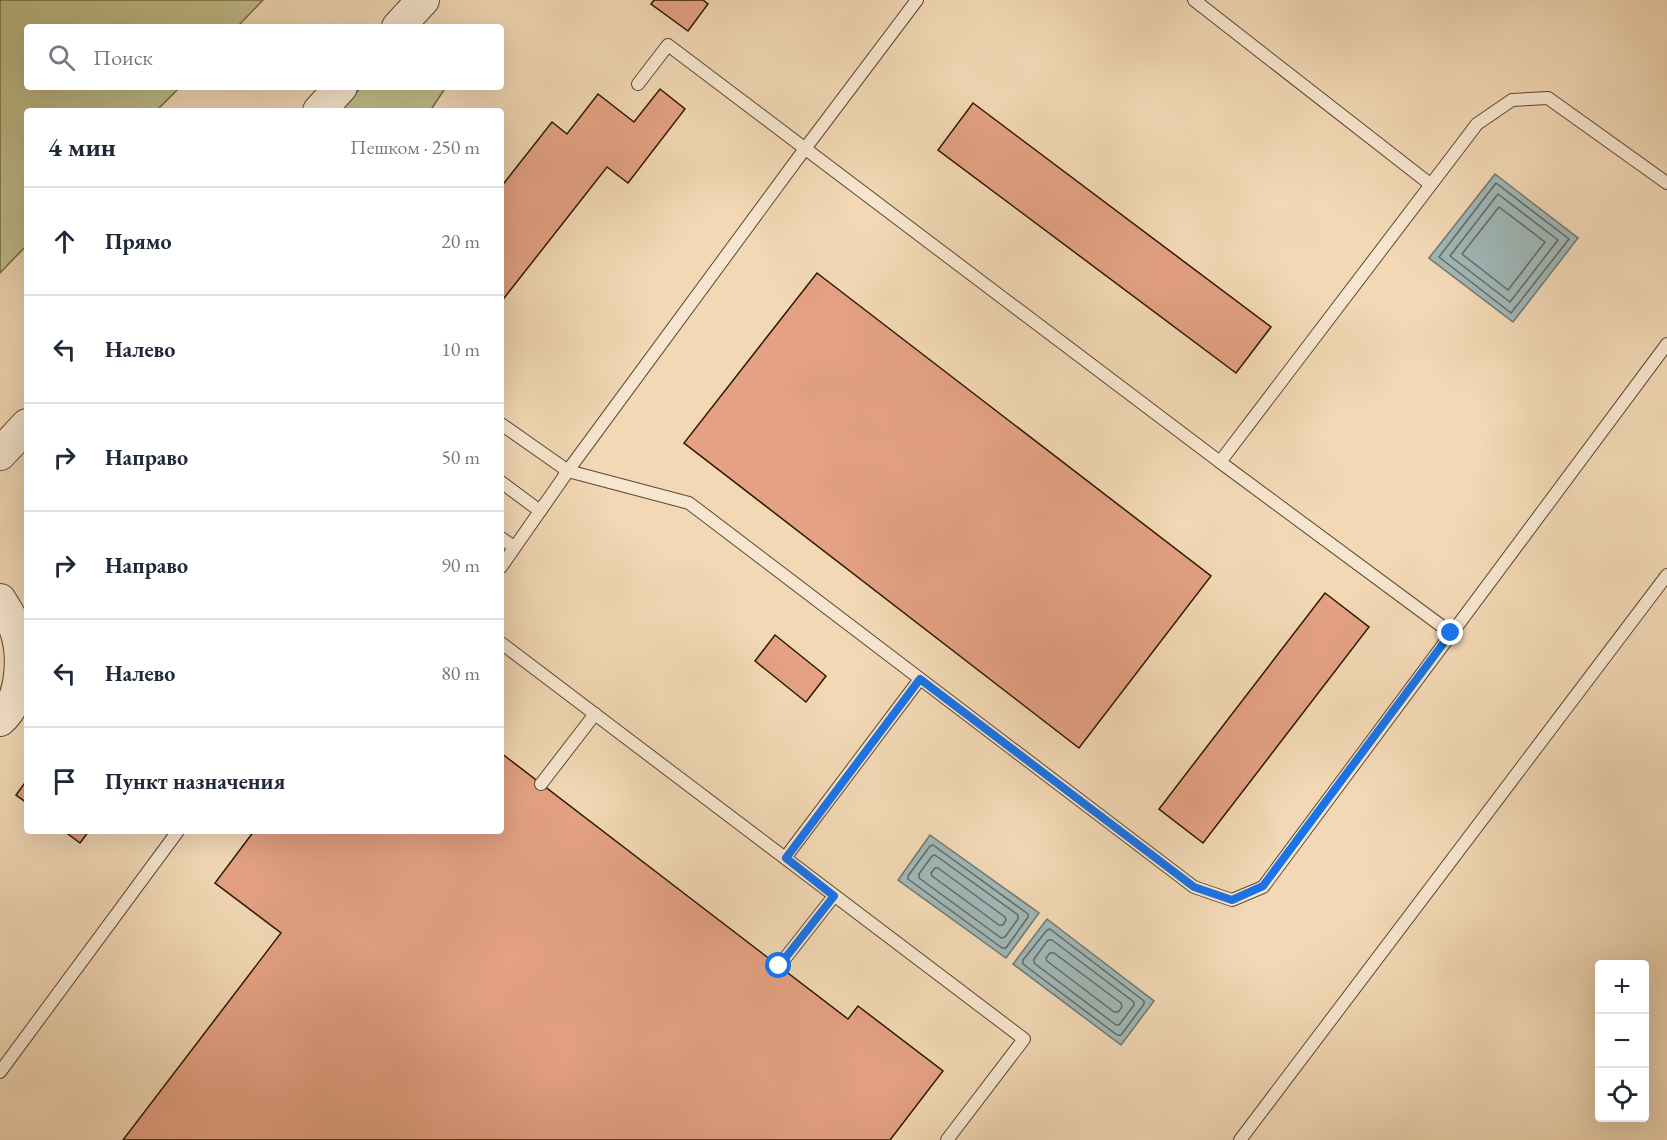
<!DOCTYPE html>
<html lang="ru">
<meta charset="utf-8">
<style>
body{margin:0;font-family:"EB Garamond",serif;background:#f6f6f7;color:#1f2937}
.controls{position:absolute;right:18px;bottom:18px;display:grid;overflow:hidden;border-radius:6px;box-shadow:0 6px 24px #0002}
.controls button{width:54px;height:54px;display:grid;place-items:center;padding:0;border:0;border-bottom:2px solid #e0e1e3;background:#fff;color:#1f2937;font:30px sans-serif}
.stop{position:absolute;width:18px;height:18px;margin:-14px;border:4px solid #1a73e8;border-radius:50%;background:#fff}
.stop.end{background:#1a73e8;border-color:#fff;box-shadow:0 2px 6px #0008}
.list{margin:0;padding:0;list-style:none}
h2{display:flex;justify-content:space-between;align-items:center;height:78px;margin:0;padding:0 24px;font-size:26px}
h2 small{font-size:20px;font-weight:400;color:#747a83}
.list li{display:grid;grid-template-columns:39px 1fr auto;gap:18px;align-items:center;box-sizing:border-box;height:108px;padding:0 24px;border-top:2px solid #e0e1e3}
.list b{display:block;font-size:22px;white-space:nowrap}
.list em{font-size:20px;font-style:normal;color:#747a83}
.icon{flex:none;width:33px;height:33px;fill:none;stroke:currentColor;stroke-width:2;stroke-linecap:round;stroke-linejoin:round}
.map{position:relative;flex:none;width:1667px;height:1140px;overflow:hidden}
.search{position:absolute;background:#fff;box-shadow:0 6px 24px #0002;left:24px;top:24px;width:480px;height:66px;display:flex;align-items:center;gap:15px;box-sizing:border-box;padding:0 21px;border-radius:6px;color:#747a83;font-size:22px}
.panel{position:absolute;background:#fff;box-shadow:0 6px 24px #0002;left:24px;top:108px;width:480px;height:726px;border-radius:6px}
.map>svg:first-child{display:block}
</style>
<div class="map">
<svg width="1667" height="1140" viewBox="0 0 1667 1140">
<rect width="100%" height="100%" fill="#f2d8b5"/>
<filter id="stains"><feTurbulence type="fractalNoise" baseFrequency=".00333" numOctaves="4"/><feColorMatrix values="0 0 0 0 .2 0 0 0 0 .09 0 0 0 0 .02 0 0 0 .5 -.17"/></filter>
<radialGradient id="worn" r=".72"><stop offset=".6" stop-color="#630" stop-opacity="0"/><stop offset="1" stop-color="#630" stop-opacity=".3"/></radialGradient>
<g fill="#c0bd89" stroke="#766a46" stroke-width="1.5">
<polygon points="0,0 263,0 237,27 27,27 27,87 180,87 156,111 27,111 27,245 0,273"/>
<polygon points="361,87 446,87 430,111 339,111"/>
</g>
<g fill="#9fb7b8" stroke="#71776f" stroke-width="1.5">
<polygon points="1495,174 1578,238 1513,322 1429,258"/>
<polygon points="930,835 1039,913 1006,958 898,880"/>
<polygon points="1047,919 1154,1001 1121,1045 1013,964"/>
</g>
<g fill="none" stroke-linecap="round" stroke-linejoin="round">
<g stroke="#66685d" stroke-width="1.5">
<polygon points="1496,183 1569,239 1511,313 1439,257"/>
<polygon points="1498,194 1558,240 1510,302 1450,256"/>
<polygon points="1499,207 1545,242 1508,290 1462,254"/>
<polygon points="933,845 1028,914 1028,917 1006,948 1002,948 908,879 908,876 930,846"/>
<polygon points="935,855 1018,915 1018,919 1005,937 1001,938 919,878 919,874 932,856"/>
<polygon points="935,868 938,868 1005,917 1006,920 1003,925 999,925 932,876 931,873"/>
<polygon points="1050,929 1144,1001 1144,1004 1121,1035 1117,1035 1023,964 1023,960 1047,930"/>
<polygon points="1048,940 1052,940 1134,1002 1134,1005 1119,1025 1116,1025 1034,963 1034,959"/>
<polygon points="1050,953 1054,953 1121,1003 1122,1007 1118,1012 1114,1012 1047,961 1046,958"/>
</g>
</g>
<g fill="#e4a183" stroke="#2c1802" stroke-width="1.5">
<polygon points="654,0 703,0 708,4 688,31 651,4"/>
<polygon points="660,89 685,109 628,183 607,167 501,302 501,187 552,122 567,134 598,94 634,122"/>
<polygon points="973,103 1271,327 1236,373 938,150"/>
<polygon points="817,273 1211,576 1079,748 684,443"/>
<polygon points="1325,593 1369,627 1203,843 1159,809"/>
<polygon points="775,635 826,676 806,702 755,661"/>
<polygon points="501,753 848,1019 858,1006 943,1071 890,1140 123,1140 281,933 215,883 254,831 501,831"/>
<polygon points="27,780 27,803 16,795"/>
<polygon points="64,831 89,831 80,843"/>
</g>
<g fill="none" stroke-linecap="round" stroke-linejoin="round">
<g stroke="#5e482f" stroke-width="14">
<g id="service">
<polyline points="1194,0 1430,184"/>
<polyline points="638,84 668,45 1220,462"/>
<polyline points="501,424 568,471"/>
<polyline points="564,476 804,150 917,0"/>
<polyline points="501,482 540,511 544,505"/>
<polyline points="501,538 514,547"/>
<polyline points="501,567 568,471 689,503 1194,887 1232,900 1263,887 1667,344"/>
<polyline points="1451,633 1220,462 1477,124 1512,100 1548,98 1667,183"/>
<polyline points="501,643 1024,1039 947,1140"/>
<polyline points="541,784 595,714"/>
<polyline points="785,858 920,679"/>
<polyline points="779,966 834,896"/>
<polyline points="0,1072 178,831"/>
<polyline points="1240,1140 1667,575"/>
</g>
</g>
<g stroke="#5e482f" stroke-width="34">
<g id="tertiary">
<polyline points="398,27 423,0"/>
<polyline points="319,111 341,87"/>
<polyline points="0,454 27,425"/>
<path d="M0,600c4,7 9,14 12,21 14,28 12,78 -12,99"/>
</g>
</g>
<use href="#service" stroke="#f7e6cf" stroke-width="12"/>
<use href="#tertiary" stroke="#f7e6cf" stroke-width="32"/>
</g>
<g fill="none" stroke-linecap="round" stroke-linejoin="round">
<polyline stroke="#1a73e8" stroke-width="8" points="779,966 834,896 786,858 920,679 1194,887 1232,900 1263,886 1451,633"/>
</g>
<rect width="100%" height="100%" filter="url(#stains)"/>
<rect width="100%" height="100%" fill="url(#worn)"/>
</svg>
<div class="controls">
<button>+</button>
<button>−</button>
<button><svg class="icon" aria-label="locate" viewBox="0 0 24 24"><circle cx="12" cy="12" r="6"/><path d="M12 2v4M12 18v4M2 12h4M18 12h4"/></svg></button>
</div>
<div class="stop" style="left:779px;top:966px"></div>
<div class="stop end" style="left:1451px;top:633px"></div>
<div class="search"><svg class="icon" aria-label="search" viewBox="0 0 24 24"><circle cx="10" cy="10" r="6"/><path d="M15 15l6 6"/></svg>Поиск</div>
<section class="panel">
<h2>4 мин<small>Пешком · 250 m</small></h2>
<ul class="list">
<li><svg class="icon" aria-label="ahead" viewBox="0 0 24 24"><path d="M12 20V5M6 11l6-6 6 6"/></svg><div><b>Прямо</b></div><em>20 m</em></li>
<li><svg class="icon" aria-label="left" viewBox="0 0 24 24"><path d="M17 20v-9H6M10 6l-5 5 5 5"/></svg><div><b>Налево</b></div><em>10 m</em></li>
<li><svg class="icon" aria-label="right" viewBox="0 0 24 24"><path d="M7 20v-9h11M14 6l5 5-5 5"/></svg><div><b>Направо</b></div><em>50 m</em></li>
<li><svg class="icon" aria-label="right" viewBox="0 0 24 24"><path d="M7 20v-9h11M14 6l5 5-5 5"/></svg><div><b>Направо</b></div><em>90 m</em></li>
<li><svg class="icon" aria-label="left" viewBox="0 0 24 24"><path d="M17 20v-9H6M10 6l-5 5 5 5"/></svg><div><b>Налево</b></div><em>80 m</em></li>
<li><svg class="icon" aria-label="arrive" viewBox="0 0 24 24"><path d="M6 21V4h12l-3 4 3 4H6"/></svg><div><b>Пункт назначения</b></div></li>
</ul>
</section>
</div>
